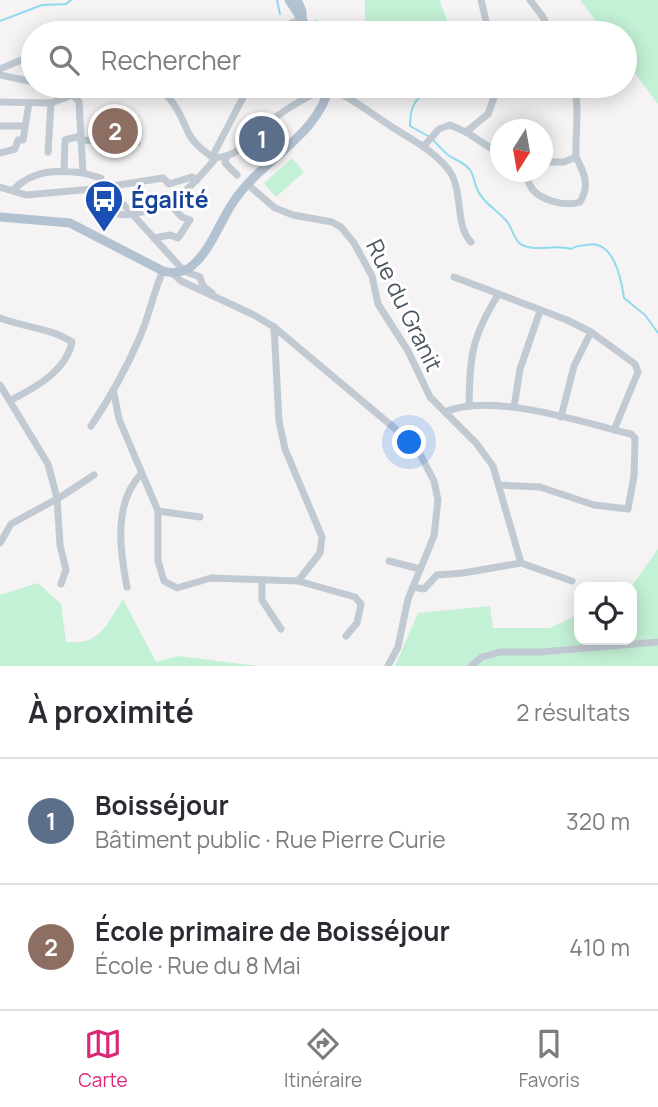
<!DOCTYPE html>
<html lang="fr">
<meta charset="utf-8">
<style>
body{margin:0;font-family:Manrope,sans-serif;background:#f2f2f3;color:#2b2b33}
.controls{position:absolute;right:21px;bottom:21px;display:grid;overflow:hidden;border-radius:14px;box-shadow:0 4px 18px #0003}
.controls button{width:63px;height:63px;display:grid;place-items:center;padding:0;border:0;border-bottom:2px solid #e1e1e2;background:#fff;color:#2b2b33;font:35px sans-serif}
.compass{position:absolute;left:490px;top:119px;width:63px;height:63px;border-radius:50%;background:#fff;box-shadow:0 4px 18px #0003;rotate:191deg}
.you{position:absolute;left:410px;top:443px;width:24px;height:24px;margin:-18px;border:5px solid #fff;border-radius:50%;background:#1a73e8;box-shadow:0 0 0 10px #1a73e833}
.badge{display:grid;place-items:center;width:46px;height:46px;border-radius:50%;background:#db2777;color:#fff;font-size:23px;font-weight:700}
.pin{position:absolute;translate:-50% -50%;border:4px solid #fff;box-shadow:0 2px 7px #0006}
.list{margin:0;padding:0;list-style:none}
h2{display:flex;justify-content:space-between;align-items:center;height:91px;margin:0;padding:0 28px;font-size:30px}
h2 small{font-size:23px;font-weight:400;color:#7c7c81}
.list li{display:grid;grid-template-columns:46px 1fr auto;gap:21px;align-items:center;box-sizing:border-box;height:126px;padding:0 28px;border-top:2px solid #e1e1e2}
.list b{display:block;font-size:26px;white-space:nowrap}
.list p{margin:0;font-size:23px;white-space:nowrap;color:#7c7c81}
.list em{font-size:23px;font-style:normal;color:#7c7c81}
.icon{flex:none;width:38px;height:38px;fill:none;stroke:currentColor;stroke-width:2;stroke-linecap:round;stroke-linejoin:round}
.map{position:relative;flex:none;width:658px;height:666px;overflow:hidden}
.search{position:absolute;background:#fff;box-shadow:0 4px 18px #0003;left:21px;right:21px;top:21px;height:77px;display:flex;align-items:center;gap:18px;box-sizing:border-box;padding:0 24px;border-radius:38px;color:#7c7c81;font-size:26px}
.sheet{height:343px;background:#fff}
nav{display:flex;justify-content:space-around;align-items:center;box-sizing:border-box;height:98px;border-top:2px solid #e1e1e2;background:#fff;font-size:19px;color:#7c7c81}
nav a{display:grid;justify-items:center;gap:4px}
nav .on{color:#db2777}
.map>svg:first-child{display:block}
</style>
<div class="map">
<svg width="658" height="666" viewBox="0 0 658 666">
<rect width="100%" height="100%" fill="#f5f3f3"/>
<g fill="#c3f1d5">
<polygon points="365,0 439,0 450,27 460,33 381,33 365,27"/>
<polygon points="580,0 658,0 658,104 625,60 625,33 605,33"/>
<polygon points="292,158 304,172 276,197 264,183"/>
<polygon points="658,549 658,666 395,666 418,613 490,606 493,628 550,628 579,614 579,640 632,640 631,587"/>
<path d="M38,583l23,21 5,38c34,4 41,-18 57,-43l33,63 22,-6 80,10h-258v-71z"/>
</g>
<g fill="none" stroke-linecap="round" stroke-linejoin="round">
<g stroke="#90daee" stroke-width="2">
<polyline points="277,0 280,14"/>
<polyline points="0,21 42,5 66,4 71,0"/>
<polyline points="316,21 331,26 342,33"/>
<polyline points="386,33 401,33"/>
<path d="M428,136l-18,-10c0,-22 6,-26 20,-40"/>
<path d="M432,139c5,5 10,11 16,16 7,5 16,7 22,15 5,7 4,14 8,21 6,13 21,20 30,32 5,7 6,18 14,22 14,7 33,-1 49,4 6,-4 8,-3 16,-4 26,-6 34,32 37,53l21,17 13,18"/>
</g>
<g stroke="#c1cad2" stroke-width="7">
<polyline points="481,0 489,33"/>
<polyline points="530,0 543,17 551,33"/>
<polyline points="284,33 288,25 302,18"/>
<polyline points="0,69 33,55"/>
<polyline points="0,75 33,82"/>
<polyline points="56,86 73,95 79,102 83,173 101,178 102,187"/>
<path d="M155,86c18,11 25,28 33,46 5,11 15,18 24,25"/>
<polyline points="0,102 51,103 86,90 135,86"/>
<polyline points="0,126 25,126"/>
<polyline points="466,132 488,114 498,86"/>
<polyline points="80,140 137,143"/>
<polyline points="423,147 439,129 450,125 466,132 500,154"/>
<polyline points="48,152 51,103"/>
<polyline points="0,153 15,149 18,140 23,140 29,103"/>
<polyline points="227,156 225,163 237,175"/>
<path d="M212,157c26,4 45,-26 64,-40 17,-13 33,-22 53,-29 22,9 40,24 60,37 21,14 49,27 63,50 11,21 3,50 19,67"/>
<polyline points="212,157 249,86"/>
<path d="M542,162h22l12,-5c-1,-23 4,-48 -2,-71"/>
<polyline points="64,171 65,140 80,136"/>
<path d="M527,172c1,3 0,8 2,11 6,17 36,24 51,19 10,-16 5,-28 -4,-45"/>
<polyline points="247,184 275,208 293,215 332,222 341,227 354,243 372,276 378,304 408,351 430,397 476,443 493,466 521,563"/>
<polyline points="0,187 26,195 93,189 163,178 169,184 192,177 197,180"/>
<polyline points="93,189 124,205 184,271 200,277 203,286 212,293"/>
<path d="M13,190c21,-21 43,-20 70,-17"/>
<path d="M113,199l-5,8v4c14,6 23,4 38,0 35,-11 46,-25 69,-52"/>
<polyline points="154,238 170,235 178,238 190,220 182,217 169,204"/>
<polyline points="172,273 181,281 254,315 274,327 411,442 420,454 434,481 438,500 434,536 408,599 398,647 388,666"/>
<polyline points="454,277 567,320 591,332 635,364 638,372 614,430"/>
<path d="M0,318c23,9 51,10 72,24 -6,29 -37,46 -61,58"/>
<polyline points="274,327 279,421 285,449 322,537 320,553 298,581"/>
<polyline points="0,385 48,464 57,498 60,545 66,570 61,584"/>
<polyline points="114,393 119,419 158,511 158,561 164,581 177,588 211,578 298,581 355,597 361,604 357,623 346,636"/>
<path d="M469,406c1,-50 2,-68 29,-111"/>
<polyline points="514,407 520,369 540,311"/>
<path d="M445,412c48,-20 136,10 186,22l4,4 -1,38 -6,33 -34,-4 -54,-18 -41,-2"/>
<polyline points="561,417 574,366 591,332"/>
<path d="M91,426c19,-28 35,-57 48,-87 10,-22 14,-46 24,-68"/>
<polyline points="158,511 200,517"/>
<polyline points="0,543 11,524 62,496 94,475"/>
<polyline points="389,561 420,569"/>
<polyline points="262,580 262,600 281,629"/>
<path d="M127,587c-7,-35 -14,-84 14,-113"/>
<polyline points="413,587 424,589 437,575 463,573 521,563 572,581"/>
<polyline points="471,666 482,657 500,652 541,652 658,642"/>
</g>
<g stroke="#b3c2d1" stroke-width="9">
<polyline points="289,0 311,33"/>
<polyline points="297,0 302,11 302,18"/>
<path d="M0,217l70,6 93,48c11,3 21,2 30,-6 19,-17 27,-44 41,-64 26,-40 86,-67 95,-115"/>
</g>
</g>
<defs>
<g id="bus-pin" transform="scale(2.0125)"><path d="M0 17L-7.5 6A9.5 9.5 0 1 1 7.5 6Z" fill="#1a4fb4" stroke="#fff"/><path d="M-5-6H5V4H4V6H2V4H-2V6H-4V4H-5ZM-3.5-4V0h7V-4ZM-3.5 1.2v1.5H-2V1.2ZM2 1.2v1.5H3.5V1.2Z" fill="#fff"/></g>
</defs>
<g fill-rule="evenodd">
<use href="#bus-pin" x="104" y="199"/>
</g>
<g text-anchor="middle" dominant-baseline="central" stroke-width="6" stroke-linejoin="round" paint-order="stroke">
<g font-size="23" font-weight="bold" fill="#164399" stroke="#fff" text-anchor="start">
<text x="131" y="199">Égalité</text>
</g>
<g font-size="23" fill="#4a5661" stroke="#fff">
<text transform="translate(405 305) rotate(64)">Rue du Granit</text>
</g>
</g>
</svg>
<div class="controls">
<button><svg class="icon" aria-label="locate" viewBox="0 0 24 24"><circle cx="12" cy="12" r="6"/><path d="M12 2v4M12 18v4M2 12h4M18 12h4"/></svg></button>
</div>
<svg class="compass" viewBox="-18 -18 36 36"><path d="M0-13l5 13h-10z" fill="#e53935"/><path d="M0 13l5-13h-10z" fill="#7c7c81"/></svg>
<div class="you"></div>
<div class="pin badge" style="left:262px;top:139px;background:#5c6f8a">1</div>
<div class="pin badge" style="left:115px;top:131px;background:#8d6e63">2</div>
<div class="search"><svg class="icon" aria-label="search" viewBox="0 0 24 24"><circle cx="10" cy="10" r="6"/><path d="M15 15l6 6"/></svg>Rechercher</div>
</div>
<section class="sheet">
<h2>À proximité<small>2 résultats</small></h2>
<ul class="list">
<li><span class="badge" style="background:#5c6f8a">1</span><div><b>Boisséjour</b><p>Bâtiment public · Rue Pierre Curie</p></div><em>320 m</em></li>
<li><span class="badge" style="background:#8d6e63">2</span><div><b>École primaire de Boisséjour</b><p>École · Rue du 8 Mai</p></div><em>410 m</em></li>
</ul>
</section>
<nav>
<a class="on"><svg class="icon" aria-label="map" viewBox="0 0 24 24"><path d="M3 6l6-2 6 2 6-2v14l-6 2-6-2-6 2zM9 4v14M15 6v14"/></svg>Carte</a>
<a><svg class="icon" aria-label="directions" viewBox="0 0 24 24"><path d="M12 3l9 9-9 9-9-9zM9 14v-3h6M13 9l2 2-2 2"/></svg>Itinéraire</a>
<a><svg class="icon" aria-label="saved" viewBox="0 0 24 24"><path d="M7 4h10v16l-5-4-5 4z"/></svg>Favoris</a>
</nav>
